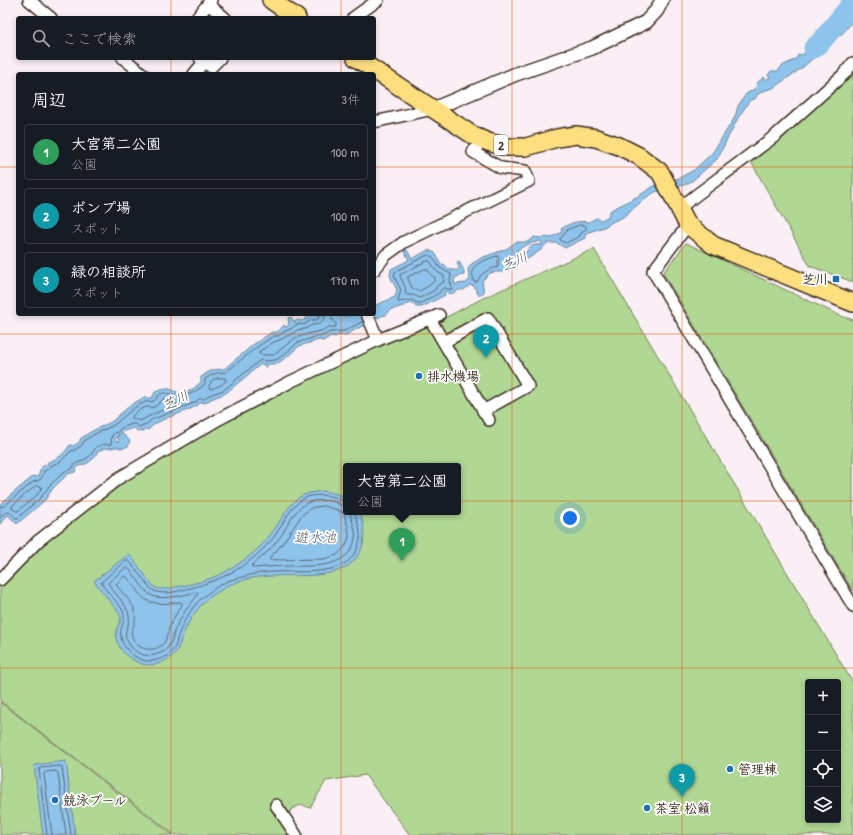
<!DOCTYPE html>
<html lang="ja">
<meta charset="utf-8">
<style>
body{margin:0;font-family:"Patrick Hand","Klee One",sans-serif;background:#20242c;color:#f1f3f6}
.controls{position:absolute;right:12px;bottom:12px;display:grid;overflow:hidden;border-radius:4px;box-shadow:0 2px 6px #0003}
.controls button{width:36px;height:36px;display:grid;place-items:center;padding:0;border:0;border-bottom:1px solid #363941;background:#171b24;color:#f1f3f6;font:20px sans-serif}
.you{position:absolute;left:570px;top:518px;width:14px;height:14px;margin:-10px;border:3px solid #fff;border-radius:50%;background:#1a73e8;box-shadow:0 0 0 6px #1a73e833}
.badge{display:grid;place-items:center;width:26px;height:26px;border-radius:50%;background:#db2777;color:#fff;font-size:13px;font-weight:700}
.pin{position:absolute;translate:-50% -33px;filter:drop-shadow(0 1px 2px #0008)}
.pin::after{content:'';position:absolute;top:21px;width:14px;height:12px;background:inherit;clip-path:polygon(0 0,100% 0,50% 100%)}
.popup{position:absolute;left:343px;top:463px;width:118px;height:52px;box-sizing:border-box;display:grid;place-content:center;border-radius:4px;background:#171b24;filter:drop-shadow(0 1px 3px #0005);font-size:13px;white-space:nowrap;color:#9ea1a6}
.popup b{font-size:15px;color:#f1f3f6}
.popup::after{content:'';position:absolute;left:50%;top:100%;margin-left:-8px;border:8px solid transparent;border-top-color:#171b24}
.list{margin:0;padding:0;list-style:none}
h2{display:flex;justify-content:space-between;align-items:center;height:52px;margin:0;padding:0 16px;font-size:17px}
h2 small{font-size:13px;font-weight:400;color:#9ea1a6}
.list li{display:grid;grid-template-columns:26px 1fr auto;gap:12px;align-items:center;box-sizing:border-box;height:56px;margin:0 8px 8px;padding:0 8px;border:1px solid #363941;border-radius:4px}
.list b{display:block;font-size:15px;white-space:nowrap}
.list p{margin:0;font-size:13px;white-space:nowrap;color:#9ea1a6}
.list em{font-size:13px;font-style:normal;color:#9ea1a6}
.icon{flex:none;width:22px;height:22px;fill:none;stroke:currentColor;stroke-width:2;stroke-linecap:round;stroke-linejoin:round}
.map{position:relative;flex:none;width:853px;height:835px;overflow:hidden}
.search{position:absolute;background:#171b24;box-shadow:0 2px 6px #0003;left:16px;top:16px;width:360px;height:44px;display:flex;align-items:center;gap:10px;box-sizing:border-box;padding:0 14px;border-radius:4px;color:#9ea1a6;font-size:15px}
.panel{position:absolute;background:#171b24;box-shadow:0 2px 6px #0003;left:16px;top:72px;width:360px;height:244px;border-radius:4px}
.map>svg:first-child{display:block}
</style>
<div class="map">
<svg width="853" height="835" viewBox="0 0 853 835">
<rect width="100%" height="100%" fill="#faeff4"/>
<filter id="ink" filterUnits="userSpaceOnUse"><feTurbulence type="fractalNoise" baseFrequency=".025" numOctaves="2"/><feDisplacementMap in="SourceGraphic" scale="8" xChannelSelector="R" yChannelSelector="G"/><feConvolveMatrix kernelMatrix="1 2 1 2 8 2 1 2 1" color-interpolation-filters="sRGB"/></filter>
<g filter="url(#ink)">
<g fill="#b0d793" stroke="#768058" fill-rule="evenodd">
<polygon points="853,75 853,282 810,266 750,160 850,78"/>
<polygon points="686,243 841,316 853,320 853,591 663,273"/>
<path d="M594,249l259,434v152h-443l-45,-60 -39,6 -16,27c-6,-3 -10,-4 -16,0 -10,6 -5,18 -3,27h-116l-175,-134v-116l45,-47 66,-49 39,-26 186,-103 43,-13 19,-9 37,-15 48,-25zM346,466h112v46h-112zM808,682h30v138h-30z"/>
<polygon points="0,702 173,835 0,835"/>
</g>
<g fill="#8ec3ec" stroke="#6d869a" fill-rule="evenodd">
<path d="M853,4v17l-12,14 -6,2 -12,9 -3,6 -18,16 -29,20 -10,3 -6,4 -2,4 -5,1 -12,18 -21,41 -25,22 -8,4 -29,7 -8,5 -24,20 -11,5 -8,5 -15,5 -4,2v4l-20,10 -8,-5h-10l-6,7 -12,8 -15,7 -2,4 -9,3h-9l-4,1 -8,8 2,11 -5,4 -5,-10 -4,-1 -6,5c-7,-1 -8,3 -15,4l-4,-3 -1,1 1,3 -23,12h-6l-4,-4 -21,7 -5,5 -5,1 -3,2 -4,-2 -2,6 -5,4h-5l-18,10 -5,-1 -4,2 -4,-1 -8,5 -4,-1 -20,6 -11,10 -11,8h-9l-2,4 -2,-3 -3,-1 -35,29 -15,6 -6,4 -4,-1c-3,4 -7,5 -11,7 -14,7 -31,9 -42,21l-3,-1 -2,1v2l-6,-1 -3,-3 -13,4 -5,5 -1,3 2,2 2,-1 -2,-4 5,-4 8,8 -2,5c-7,4 -7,1 -13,1 -5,1 -5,2 -10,1l-7,3 -4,7 -6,5 -11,4 -2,5 -7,2 -15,14 -8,12 -28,24 -9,-9 -8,9v-20l30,-25 4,-3 2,1 3,-2c0,-4 2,-7 5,-10l2,1 2,-4c11,-4 15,-7 22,-17l3,1 7,-4v-3l12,-8 19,-9 20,-17 15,-9 2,2h4l3,-6 8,-3h7l11,5 12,-5 8,-7v-5c8,-6 12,-8 23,-8l30,-25 18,-12c6,1 8,-2 12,-7l2,2 3,-2 -1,-7 3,-1 3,5 4,-2 4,1 8,-5 17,-2h11l5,3 11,-3h20v-8l21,-9 2,-7 -7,-14 1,-7 18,-9 -5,-9 3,-1 5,9 16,-9 7,3 7,12 2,-1c4,5 8,7 14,6l1,-2 -2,-6 2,-1 5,10v4c-4,1 -9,1 -10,6l1,3 11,-1 4,-4 -2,-9 2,-5 11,-7 25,-9 10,-7h11l4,-2 3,-3 8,1 4,-1 4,1 12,-6 -1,-3c8,-6 18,-9 28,-7l7,-4 5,2 8,-4 -1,-2 3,-4 29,-15 14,-9 25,-8 15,-8 19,-18 22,-35 3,-11 8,-12 10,-6 1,-5 7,-6 1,2h3l2,-2 -2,-2 3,-4h7l4,-5 14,-7 2,-4 6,-1 3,-5 6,-6 3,1 2,-2v-5l13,-9 6,-1 6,-7 -2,-4zM540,241l2,1 -1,3c-12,-1 -14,4 -17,13l-14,7h-5l-3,-3c5,-6 10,-5 17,-8l-2,-3c7,-6 15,-8 23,-10z"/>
<path d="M324,491l17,4 5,3v14h13c5,10 6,21 4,32 -10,39 -60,30 -90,32 -14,0 -28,3 -41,8 -4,1 -7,4 -11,6 -13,8 -22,15 -30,29 -3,5 -6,10 -8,16 -2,4 -3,10 -5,14 -6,10 -20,17 -31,16 -15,-2 -32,-16 -31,-32 0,-5 4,-10 5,-14 0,-1 -2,-5 -2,-6l-25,-32 35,-27 25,33c3,1 6,2 9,2 4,0 9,-1 12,-2 23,-3 48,-11 66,-25 11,-7 22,-17 29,-27 12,-14 18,-34 36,-41 6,-2 12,-2 18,-3z"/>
<polygon points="66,761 75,835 43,835 34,765"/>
</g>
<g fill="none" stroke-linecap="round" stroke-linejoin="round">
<g stroke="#5c6770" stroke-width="1">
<polygon points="580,225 584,225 587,227 586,229 582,232 580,236 566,243 560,240 560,238 564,235 567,230"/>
<polygon points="428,255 433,257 440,268 451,274 450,281 452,287 452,289 450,290 446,288 443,288 441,290 439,293 421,303 417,303 412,300 398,302 398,300 401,290 394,276 395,272"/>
<path d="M497,256l2,2 -1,3v6c-9,2 -17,5 -21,15h-3c0,-3 -3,-10 -1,-13 4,-7 17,-11 24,-13z"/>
<polygon points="427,261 430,261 436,271 444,276 444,282 438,285 435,290 420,298 413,295 407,295 406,294 405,287 400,276 400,275"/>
<polygon points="425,269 427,269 430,274 435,278 435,280 430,285 420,291 412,288 408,279 408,277"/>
<polyline points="325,314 324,319 320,324 312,325 305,329 297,330 294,333 287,336 280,340 274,342 260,351 259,354 265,355 274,355 295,338 311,333 321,331 329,327 336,327 336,324 332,319 331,314"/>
<path d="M218,378h7l1,3 -5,4 -10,4h-1l-1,-2c2,-6 2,-7 9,-9z"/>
<path d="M165,398h3l7,4 1,2 -27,12 -5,3 -4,2 -8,-3v-2c4,-4 10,-8 15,-9 4,0 4,1 7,0 5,-2 7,-7 11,-9z"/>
<polygon points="36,486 40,486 42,487 38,494 18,511 16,511 12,508 13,505"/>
<path d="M346,501c-3,0 -5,-2 -8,-3 -9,-3 -21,-4 -31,-1 -16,7 -23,26 -33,40 -3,4 -7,7 -10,11 -21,22 -48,34 -78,41 -10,3 -26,7 -35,0l-22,-28h-3l-25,21c5,10 17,19 22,29 2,6 1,9 -1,15 -3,8 -1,15 4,22 5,7 12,11 20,13 10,1 24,-4 29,-14 2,-4 2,-10 4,-14 4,-10 10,-21 17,-29 8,-9 21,-18 32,-23 5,-2 10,-3 15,-4 10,-3 19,-5 30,-5 29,-2 81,8 87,-33 1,-12 -4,-17 -5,-27"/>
<polygon points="324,506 335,509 344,513 348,527 349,537 347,543 345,547 337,555 324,559 270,560 270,558 282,544 302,515 311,508"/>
<path d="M346,506c-4,0 -5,-1 -9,-3 -7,-3 -16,-3 -24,-2 -19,4 -25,27 -36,40 -7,9 -16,17 -25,24v2l2,1c12,-1 24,-2 37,-2 23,0 58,3 64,-27 2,-11 -4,-17 -5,-27"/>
<path d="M0,507l4,-1 29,-24c1,0 3,-1 4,-1 6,-2 6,-6 7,-10l5,-2 3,-4 8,-3 11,-11 4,-1 7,-5 3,-5 10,-6 19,-9 20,-17 11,-6 9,-1c1,-1 3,-3 4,-5 7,-7 15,0 23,2l13,-6 9,-6 2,-3v-4l6,-4 6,-2 9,-1 31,-25 16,-11h5l7,-5 6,-2 3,-3 5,-2 5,1 7,-5h6l2,-3 1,-3"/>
<path d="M0,518c7,-9 9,-7 16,0h2l23,-21 9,-12 15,-14 7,-2 3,-5 11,-5 5,-4 5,-8 8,-3 6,1 1,-1 1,-9 2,-2 4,-1 3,-4 11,-4h3l4,3 4,-2 4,-1 4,-4 13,-5 32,-13 3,-3h5l5,-4 15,-5 35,-29 2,-1 4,1 11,-1 10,-7 11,-10 21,-7h4l8,-4 14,-1 16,-8 3,-1"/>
<path d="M127,567c8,7 13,18 20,25 9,11 37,3 49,0l2,1c-2,6 -10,13 -14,20 -4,6 -7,12 -10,19 -1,4 -2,8 -4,12 -4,9 -16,13 -26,11 -8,-2 -14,-8 -17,-15 -5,-9 4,-15 2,-24 -2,-13 -15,-22 -21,-33l1,-1z"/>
<path d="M125,576l2,1c6,7 11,17 18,22 10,7 24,4 35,3l2,1v2c-5,7 -10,15 -13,24 -2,4 -2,10 -5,14 -10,11 -28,7 -32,-7 -2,-5 2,-10 3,-15 1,-4 0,-8 -1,-12 -3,-9 -13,-16 -18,-25l1,-1z"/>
<polyline points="47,835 39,770 40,768 60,766 62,767 71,835"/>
<polyline points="52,835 44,774 46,772 56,771 58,773 66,835"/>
</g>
<polyline stroke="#8ec3ec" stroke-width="21" points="814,48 819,44 853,3"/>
<g stroke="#3b2a1e" stroke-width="14">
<g id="minor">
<polyline points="29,0 51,18"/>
<polyline points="208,4 225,18"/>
<polyline points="197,18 211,0"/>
<polyline points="353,18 378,0"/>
<polyline points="123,58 143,74"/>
<polyline points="200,58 211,67 220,58"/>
<polyline points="194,74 204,62"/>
<polyline points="374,122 433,109"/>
<polyline points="679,208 775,136 843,75 853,63"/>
<polyline points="688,225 653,271 853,606"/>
<polyline points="374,270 386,255 404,242 529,181 525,171 501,168 473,152 482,140"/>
<polyline points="367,314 378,340"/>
<polyline points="430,319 489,420"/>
<polyline points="444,342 488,318 528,386 483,411"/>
<polyline points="0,580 38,541 119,478 219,419 292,381 378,340 439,315"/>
<polyline points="276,805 296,835"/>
</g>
</g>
<g stroke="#3b2a1e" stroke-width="16">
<polyline id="tertiary" points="433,109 516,74 592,48 646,22 657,10 662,0"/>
</g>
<g stroke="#3b2a1e" stroke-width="20">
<g id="primary">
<polyline points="271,0 297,18"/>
<polyline points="356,58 474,136 488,142 507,147 526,147 557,138 576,135 596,138 619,146 639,156 660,172 676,202 688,225 713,245 853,303"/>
</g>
</g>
<use href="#minor" stroke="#fff" stroke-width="11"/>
<use href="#tertiary" stroke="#fff" stroke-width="13"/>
<use href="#primary" stroke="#fddf80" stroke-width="17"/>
</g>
</g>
<path fill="none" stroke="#e8590c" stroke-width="1" stroke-opacity="0.55" d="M171,0v18M341,0v18M512,0v835M682,0v835M171,58v16M341,58v16M0,167h18M374,167h479M171,314v521M341,314v521M0,334h853M0,501h853M0,668h853"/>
<g fill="#1f6fb2" stroke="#fff" stroke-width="1.5">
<rect x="832" y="275" width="8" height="8" rx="2"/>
<circle cx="419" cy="376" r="4"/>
<circle cx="730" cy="769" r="4"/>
<circle cx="55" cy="800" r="4"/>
<circle cx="647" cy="808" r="4"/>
</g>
<g text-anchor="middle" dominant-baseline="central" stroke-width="3.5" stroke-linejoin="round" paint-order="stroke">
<rect fill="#fff" stroke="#766a62" stroke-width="1" x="494" y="135" width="14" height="20" rx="3"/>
<g font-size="12" font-weight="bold" fill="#3b2a1e">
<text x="501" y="145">2</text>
</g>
<g font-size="13" font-weight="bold" fill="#3b2a1e" stroke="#fff" text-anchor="start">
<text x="828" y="279" text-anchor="end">芝川</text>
<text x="427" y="376">排水機場</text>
<text x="738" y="769">管理棟</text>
<text x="63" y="800">競泳プール</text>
<text x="655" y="808">茶室 松籟</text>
</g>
<g font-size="14" font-style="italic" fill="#54585c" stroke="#fff">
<text transform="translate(514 261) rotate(-25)">芝川</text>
<text transform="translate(175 400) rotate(-27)">芝川</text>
<text x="315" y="536">遊水池</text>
</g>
</g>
</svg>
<div class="controls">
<button>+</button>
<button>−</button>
<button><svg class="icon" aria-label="locate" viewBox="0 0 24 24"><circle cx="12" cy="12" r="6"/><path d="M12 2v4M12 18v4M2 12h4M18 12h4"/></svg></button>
<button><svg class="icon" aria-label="layers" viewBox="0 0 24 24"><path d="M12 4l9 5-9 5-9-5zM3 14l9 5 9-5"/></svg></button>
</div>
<div class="you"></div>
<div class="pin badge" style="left:402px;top:561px;background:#2e9e5b">1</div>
<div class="popup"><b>大宮第二公園</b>公園</div>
<div class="pin badge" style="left:486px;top:358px;background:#0f9aa8">2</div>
<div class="pin badge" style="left:682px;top:797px;background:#0f9aa8">3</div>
<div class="search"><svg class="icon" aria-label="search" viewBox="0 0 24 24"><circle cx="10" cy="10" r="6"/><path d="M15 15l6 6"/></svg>ここで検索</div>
<section class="panel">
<h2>周辺<small>3件</small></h2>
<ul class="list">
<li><span class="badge" style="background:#2e9e5b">1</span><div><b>大宮第二公園</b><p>公園</p></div><em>100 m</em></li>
<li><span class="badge" style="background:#0f9aa8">2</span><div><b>ポンプ場</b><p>スポット</p></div><em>100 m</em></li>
<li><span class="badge" style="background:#0f9aa8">3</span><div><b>緑の相談所</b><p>スポット</p></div><em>170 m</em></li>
</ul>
</section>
</div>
